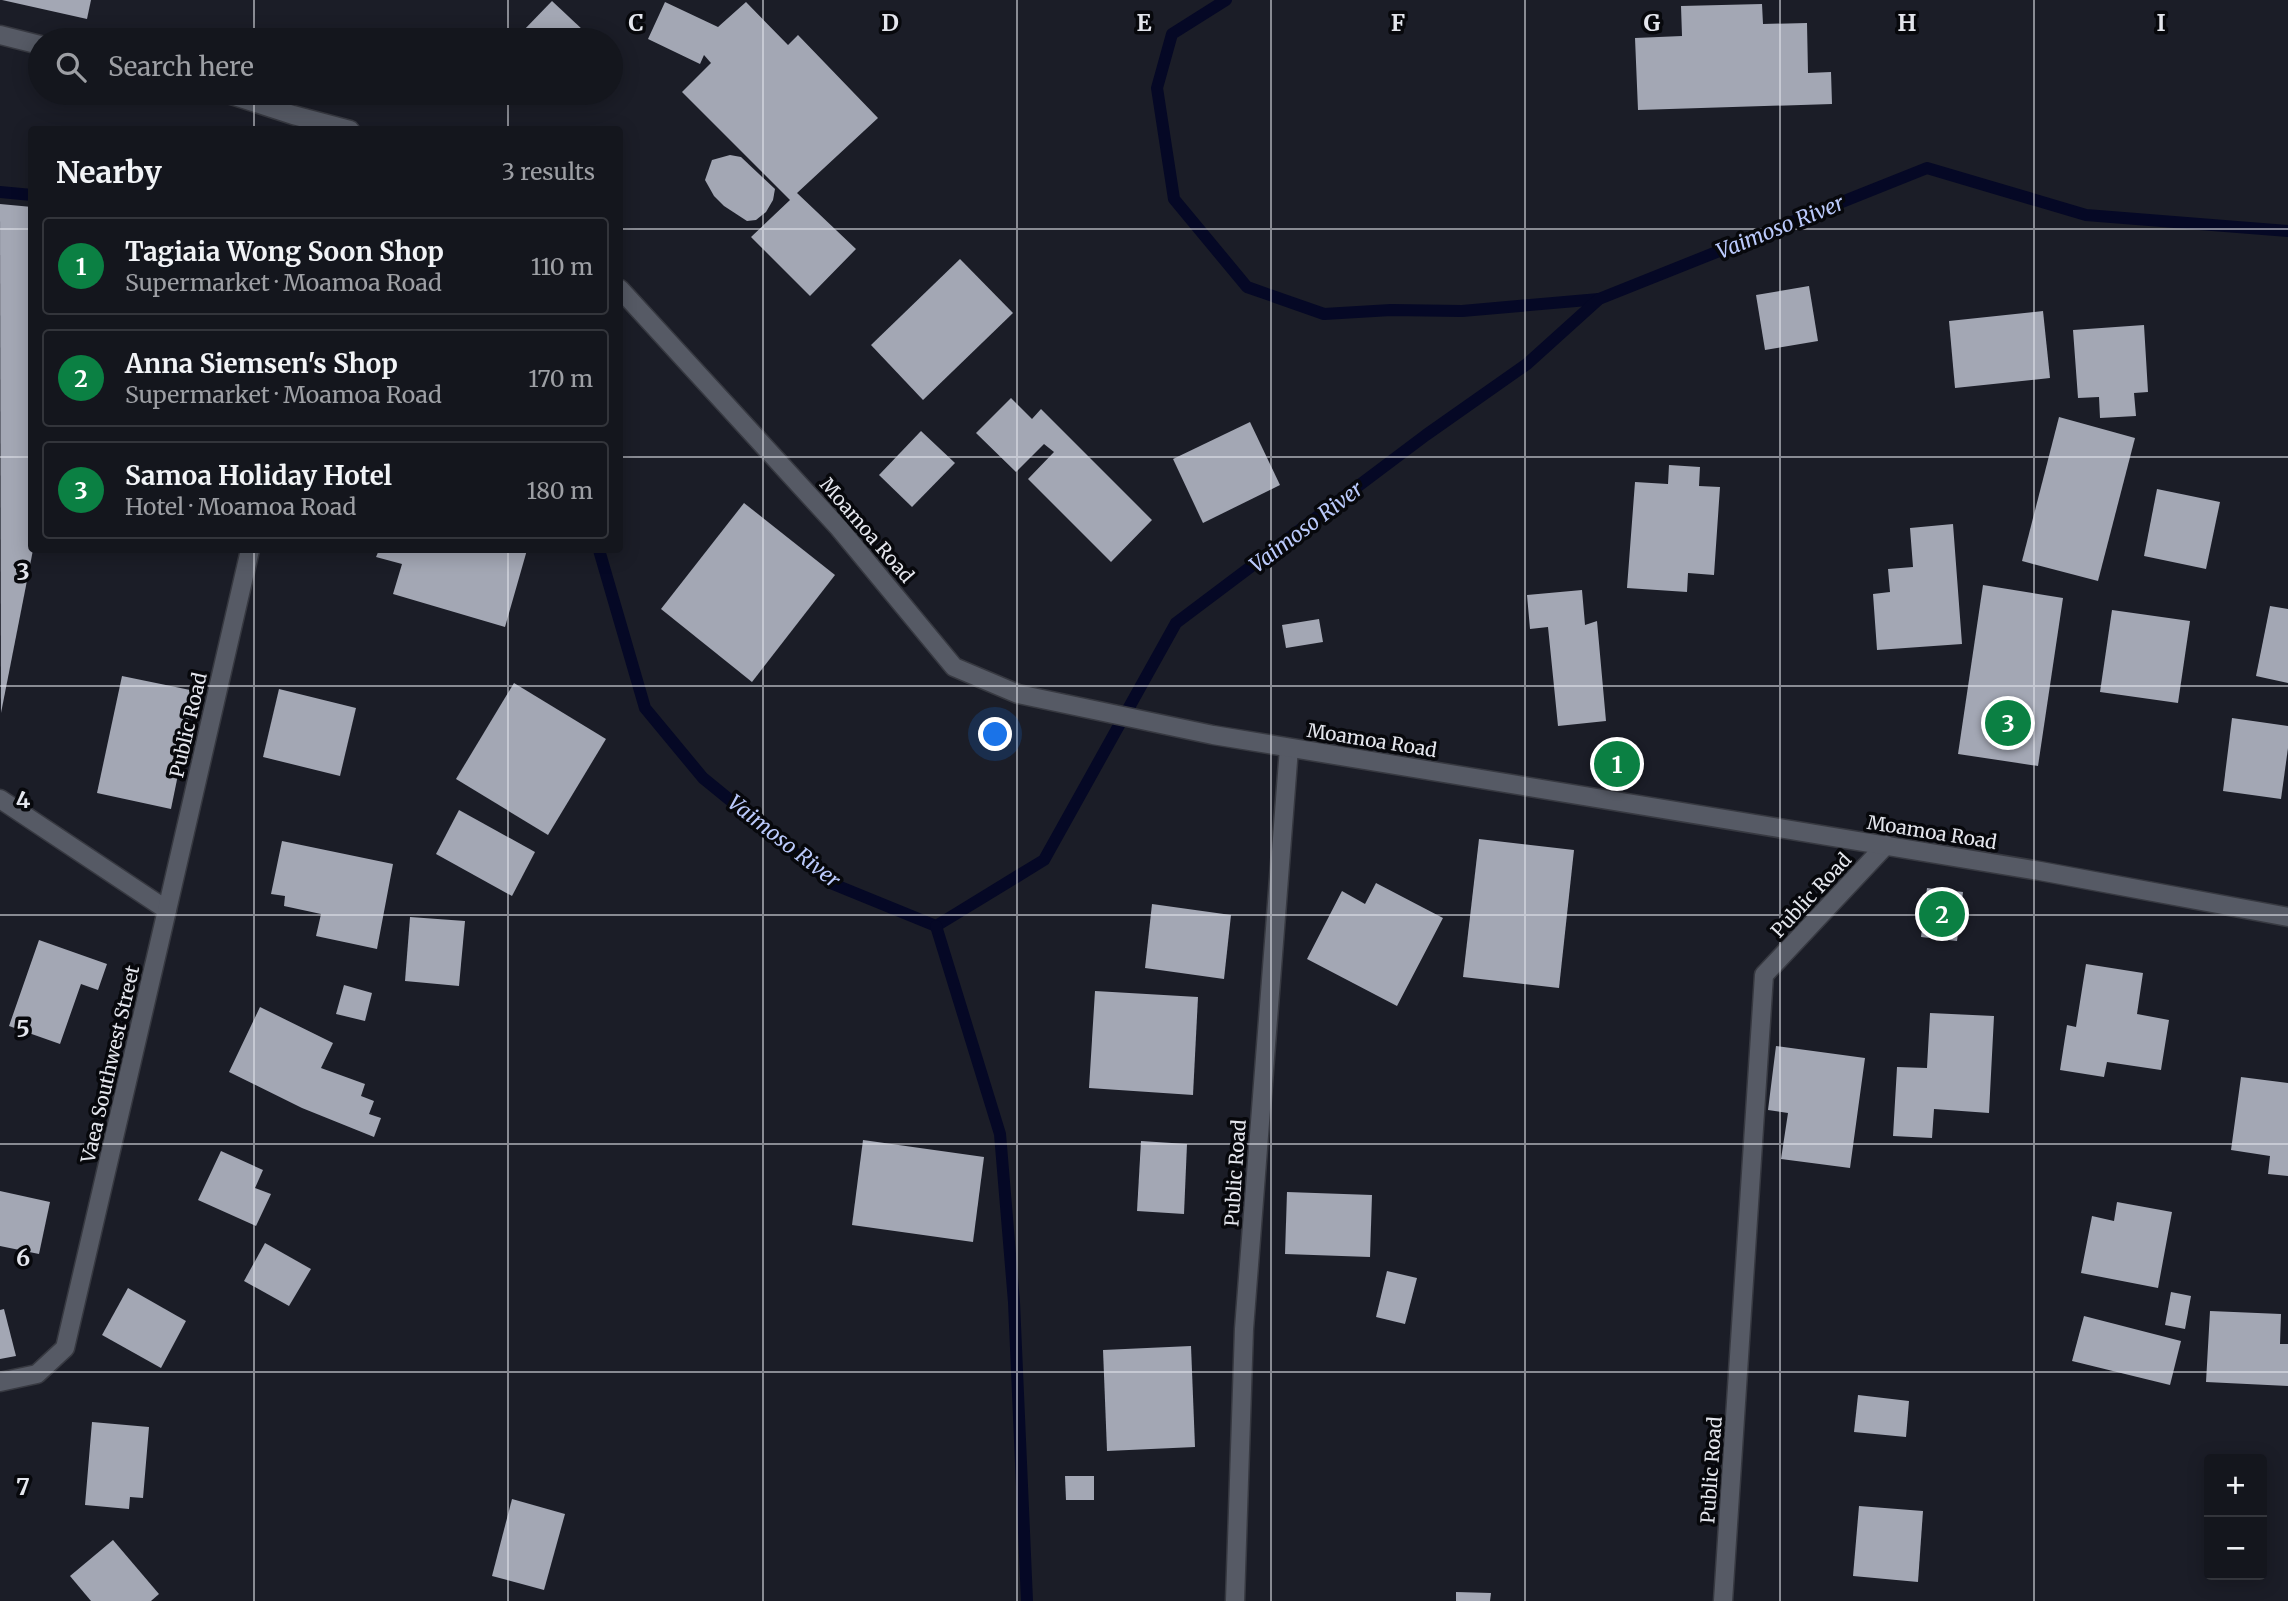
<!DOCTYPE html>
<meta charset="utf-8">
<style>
body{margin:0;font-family:Merriweather,serif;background:#1d1f26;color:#f1f3f6}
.controls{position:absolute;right:21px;bottom:21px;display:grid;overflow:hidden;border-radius:7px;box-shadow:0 4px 18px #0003}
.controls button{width:63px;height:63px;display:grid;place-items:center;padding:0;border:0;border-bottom:2px solid #33353b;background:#14161d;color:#f1f3f6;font:35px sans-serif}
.you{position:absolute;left:996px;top:735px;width:24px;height:24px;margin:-18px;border:5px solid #fff;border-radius:50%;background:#1a73e8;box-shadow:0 0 0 10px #1a73e833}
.badge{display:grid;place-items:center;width:46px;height:46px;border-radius:50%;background:#0b8043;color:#fff;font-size:23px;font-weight:700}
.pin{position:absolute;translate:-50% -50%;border:4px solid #fff;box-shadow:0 2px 7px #0006}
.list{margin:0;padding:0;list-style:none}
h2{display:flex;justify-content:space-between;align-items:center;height:91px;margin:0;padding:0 28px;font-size:30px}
h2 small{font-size:23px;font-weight:400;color:#9d9fa4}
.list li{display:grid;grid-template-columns:46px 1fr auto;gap:21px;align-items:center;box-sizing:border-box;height:98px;margin:0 14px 14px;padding:0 14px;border:2px solid #33353b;border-radius:7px}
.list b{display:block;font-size:26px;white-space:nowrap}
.list p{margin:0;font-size:23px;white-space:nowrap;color:#9d9fa4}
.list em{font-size:23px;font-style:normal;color:#9d9fa4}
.icon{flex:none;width:38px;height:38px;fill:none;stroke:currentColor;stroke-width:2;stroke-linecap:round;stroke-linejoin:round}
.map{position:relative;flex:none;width:2288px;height:1601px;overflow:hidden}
.search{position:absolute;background:#14161d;box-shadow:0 4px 18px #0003;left:28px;top:28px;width:595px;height:77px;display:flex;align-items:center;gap:18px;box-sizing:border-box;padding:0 24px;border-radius:38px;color:#9d9fa4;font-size:26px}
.panel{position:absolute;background:#14161d;box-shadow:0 4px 18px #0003;left:28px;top:126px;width:595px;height:427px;border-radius:7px}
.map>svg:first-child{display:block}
</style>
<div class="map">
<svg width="2288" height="1601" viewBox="0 0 2288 1601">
<rect width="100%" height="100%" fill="#1b1d27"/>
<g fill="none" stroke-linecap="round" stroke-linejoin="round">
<g stroke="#050825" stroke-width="12">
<polyline points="1226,0 1172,34 1157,88 1174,199 1247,287 1324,314 1391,310 1462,311 1599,299"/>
<polyline points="0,192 32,195"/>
<polyline points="599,550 645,708 703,778 833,884 936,926 1044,860 1176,623 1426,435 1527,364 1599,299 1927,168 2086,215 2288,231"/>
<polyline points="936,926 1000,1134 1014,1302 1027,1601"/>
</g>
</g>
<g fill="#a3a7b4">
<polygon points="2,0 91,0 87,19"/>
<polygon points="552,1 584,31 575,40 528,40 521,33"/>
<polygon points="665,2 718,27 746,2 788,45 798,35 878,118 797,193 856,249 810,296 751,237 790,200 682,92 711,63 704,55 700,64 648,39"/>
<polygon points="1762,4 1763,24 1807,23 1808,73 1831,72 1832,104 1638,110 1635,38 1682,36 1681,6"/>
<polygon points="730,155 741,157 775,189 773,200 766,212 756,220 747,221 724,206 714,196 705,180 712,160"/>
<polygon points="0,204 32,207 33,550 1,713"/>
<polygon points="960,259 1013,313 923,400 871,345"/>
<polygon points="1809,286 1818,341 1765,350 1756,295"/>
<polygon points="2043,311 2050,378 1955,388 1949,321"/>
<polygon points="2144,325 2148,392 2134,393 2136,416 2100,418 2099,397 2078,398 2073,330"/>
<polygon points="1011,398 1032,419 1041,409 1152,520 1111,562 1028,479 1054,452 1044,444 1016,472 976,433"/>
<polygon points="2059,417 2135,438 2098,581 2022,561"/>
<polygon points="1250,422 1280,485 1203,523 1173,459"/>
<polygon points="921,431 955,463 912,507 879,475"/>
<polygon points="1669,465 1700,467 1699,486 1720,487 1714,575 1688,573 1687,592 1627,588 1635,482 1668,484"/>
<polygon points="2157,489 2220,502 2206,569 2144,556"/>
<polygon points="744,503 835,575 752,682 661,609"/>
<polygon points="1953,524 1962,644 1877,650 1873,594 1890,592 1888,569 1913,567 1910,528"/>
<polygon points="379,550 527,550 505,627 393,594 402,564 376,557"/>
<polygon points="1983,585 2063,598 2038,766 1958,754"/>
<polygon points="1582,590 1585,625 1597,621 1606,721 1558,726 1548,627 1530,629 1527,595"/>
<polygon points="2270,606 2288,609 2288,683 2256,676"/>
<polygon points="2112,610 2190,621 2178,703 2100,692"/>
<polygon points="1319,619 1323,642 1286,648 1282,625"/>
<polygon points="122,676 195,691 171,809 97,793"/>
<polygon points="514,683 606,739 548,835 456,779"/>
<polygon points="279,689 356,708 340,776 263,757"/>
<polygon points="2232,718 2288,726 2288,748 2281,799 2223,791"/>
<polygon points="459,810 535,852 512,896 436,854"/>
<polygon points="1479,839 1574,850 1559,988 1463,977"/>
<polygon points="282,841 393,864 377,949 316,936 321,914 284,906 285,896 271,894"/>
<polygon points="1376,883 1443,918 1397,1006 1307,959 1342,891 1365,904"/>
<polygon points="1927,888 1963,892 1957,941 1921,937"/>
<polygon points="1152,904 1231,915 1224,979 1145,968"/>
<polygon points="410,917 465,921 459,986 405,981"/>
<polygon points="39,940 107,964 98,990 81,984 60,1044 9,1026"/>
<polygon points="2086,964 2143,973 2137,1014 2169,1020 2161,1070 2107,1062 2104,1077 2060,1070 2067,1025 2076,1027"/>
<polygon points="344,985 372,993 365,1021 336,1014"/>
<polygon points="1095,991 1198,997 1193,1095 1089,1088"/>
<polygon points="260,1007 333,1043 321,1068 365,1084 361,1096 374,1101 369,1114 381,1118 374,1137 302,1108 229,1072"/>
<polygon points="1930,1013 1994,1016 1989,1113 1934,1109 1932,1138 1893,1136 1897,1067 1927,1068"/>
<polygon points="1776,1046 1865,1058 1850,1168 1781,1159 1788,1113 1768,1110"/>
<polygon points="2241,1077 2288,1083 2288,1176 2268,1174 2270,1156 2231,1150"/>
<polygon points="863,1140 984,1157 973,1242 852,1225"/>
<polygon points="1141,1141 1187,1144 1184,1214 1137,1211"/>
<polygon points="221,1151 263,1170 255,1188 271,1194 256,1226 198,1200"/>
<polygon points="0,1191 50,1202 39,1254 0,1246"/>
<polygon points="1287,1192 1372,1195 1370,1257 1285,1254"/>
<polygon points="2117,1202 2172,1212 2158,1288 2081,1273 2092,1216 2114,1221"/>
<polygon points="265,1243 311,1269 289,1306 244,1281"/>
<polygon points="1387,1271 1417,1278 1405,1324 1376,1317"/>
<polygon points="128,1288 186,1321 161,1368 102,1335"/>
<polygon points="2171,1292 2191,1296 2185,1329 2165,1325"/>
<polygon points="4,1309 16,1356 0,1359 0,1310"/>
<polygon points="2210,1311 2281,1314 2280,1344 2288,1344 2288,1386 2206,1382"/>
<polygon points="2084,1316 2181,1341 2170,1385 2072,1361"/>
<polygon points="1191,1346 1195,1447 1107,1451 1103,1350"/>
<polygon points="1858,1395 1909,1401 1906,1437 1854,1432"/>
<polygon points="92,1422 149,1427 143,1498 130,1497 129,1509 85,1505"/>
<polygon points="1065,1476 1094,1476 1094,1500 1066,1500"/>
<polygon points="512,1499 565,1514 544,1590 492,1576"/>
<polygon points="1859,1506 1923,1511 1918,1582 1853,1576"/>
<polygon points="113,1540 159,1594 151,1601 91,1601 70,1576"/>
<polygon points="1456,1592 1491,1593 1490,1601 1456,1601"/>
</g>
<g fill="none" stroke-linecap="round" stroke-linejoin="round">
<g stroke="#373941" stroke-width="21">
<g id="minor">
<polyline points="0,799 167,910 65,1348 37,1374 0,1382"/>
<polyline points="167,910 250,550"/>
<polyline points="1235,1601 1244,1329 1289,748"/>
<polyline points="1723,1601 1764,975 1886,845"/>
</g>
</g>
<g stroke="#373941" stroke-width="21">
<g id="tertiary">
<polyline points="0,35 40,45"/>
<polyline points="225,93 293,115 350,130"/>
<polyline points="620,289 839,528 954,667 1018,694 1213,735 2040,871 2288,917"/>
</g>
</g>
<use href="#minor" stroke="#565a65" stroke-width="18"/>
<use href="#tertiary" stroke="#565a65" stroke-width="18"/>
</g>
<path fill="none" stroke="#e4e6ed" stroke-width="2" stroke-opacity="0.55" d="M254,0v40M508,0v40M763,0v1601M1017,0v1601M1271,0v1601M1525,0v1601M1780,0v1601M2034,0v1601M254,93v37M508,93v37M0,229h32M620,229h1668M0,457h32M620,457h1668M254,550v1051M508,550v1051M0,686h2288M0,915h2288M0,1144h2288M0,1372h2288"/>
<g text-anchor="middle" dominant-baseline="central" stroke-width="7" stroke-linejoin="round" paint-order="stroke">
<g font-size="19" fill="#e4e6ed" stroke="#07080c">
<text transform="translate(867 530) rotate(49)">Moamoa Road</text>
<text transform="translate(188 725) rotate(-77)">Public Road</text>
<text transform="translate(1372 740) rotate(9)">Moamoa Road</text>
<text transform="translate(1932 832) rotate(9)">Moamoa Road</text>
<text transform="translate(1811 895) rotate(-47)">Public Road</text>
<text transform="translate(110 1064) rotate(-77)">Vaea Southwest Street</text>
<text transform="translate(1235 1173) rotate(-86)">Public Road</text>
<text transform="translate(1711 1470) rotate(-86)">Public Road</text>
</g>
<g font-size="21" font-style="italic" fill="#bbcafc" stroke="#07080c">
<text transform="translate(1780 227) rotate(-22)">Vaimoso River</text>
<text transform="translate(1306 527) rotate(-37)">Vaimoso River</text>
<text transform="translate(784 841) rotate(38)">Vaimoso River</text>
</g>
</g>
<g font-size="23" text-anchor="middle" font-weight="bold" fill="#e4e6ed" stroke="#07080c" stroke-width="7" stroke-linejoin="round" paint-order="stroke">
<text x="636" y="31">C</text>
<text x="890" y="31">D</text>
<text x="1144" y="31">E</text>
<text x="1398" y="31">F</text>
<text x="1652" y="31">G</text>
<text x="1907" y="31">H</text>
<text x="2161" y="31">I</text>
<text x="23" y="580">3</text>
<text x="23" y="808">4</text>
<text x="23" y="1037">5</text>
<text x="23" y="1266">6</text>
<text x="23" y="1495">7</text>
</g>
</svg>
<div class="controls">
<button>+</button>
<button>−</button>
</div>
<div class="you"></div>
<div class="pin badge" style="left:1617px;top:764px">1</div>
<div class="pin badge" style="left:1942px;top:914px">2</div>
<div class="pin badge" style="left:2008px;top:723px">3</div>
<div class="search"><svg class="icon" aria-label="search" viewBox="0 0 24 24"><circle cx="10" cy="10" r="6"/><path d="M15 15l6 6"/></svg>Search here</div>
<section class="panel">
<h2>Nearby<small>3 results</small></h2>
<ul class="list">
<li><span class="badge">1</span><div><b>Tagiaia Wong Soon Shop</b><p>Supermarket · Moamoa Road</p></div><em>110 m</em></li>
<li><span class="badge">2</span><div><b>Anna Siemsen's Shop</b><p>Supermarket · Moamoa Road</p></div><em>170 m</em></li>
<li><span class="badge">3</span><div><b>Samoa Holiday Hotel</b><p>Hotel · Moamoa Road</p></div><em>180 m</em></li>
</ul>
</section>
</div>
